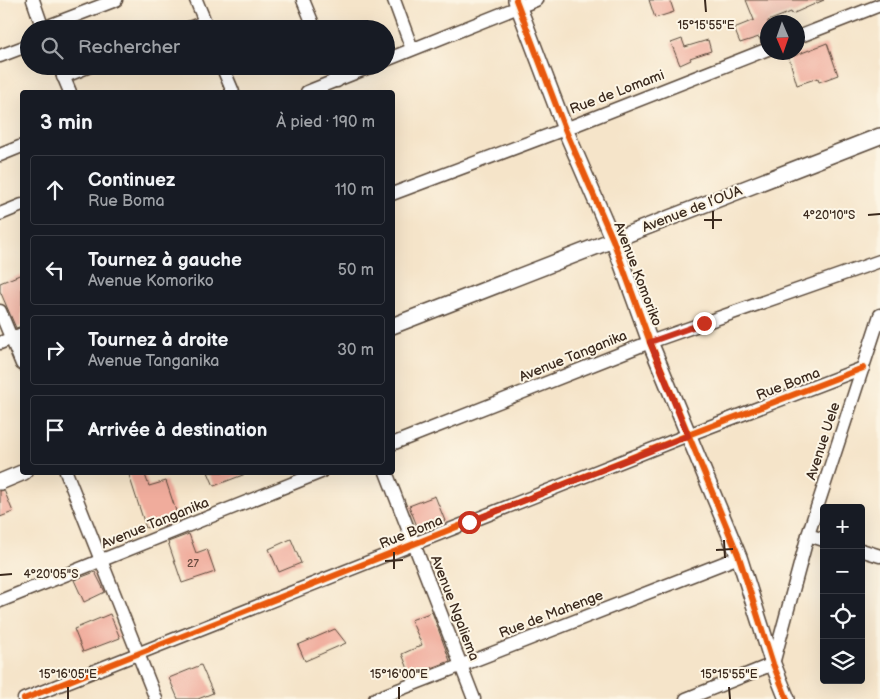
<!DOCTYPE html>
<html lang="fr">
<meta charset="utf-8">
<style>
body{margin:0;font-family:"Balsamiq Sans",sans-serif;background:#242831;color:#f1f3f6}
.controls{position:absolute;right:15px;bottom:15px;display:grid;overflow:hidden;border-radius:5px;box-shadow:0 5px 20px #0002}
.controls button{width:45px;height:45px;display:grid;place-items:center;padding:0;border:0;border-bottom:1px solid #363941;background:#171b24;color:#f1f3f6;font:25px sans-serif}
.compass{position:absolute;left:760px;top:15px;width:45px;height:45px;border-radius:50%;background:#171b24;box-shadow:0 5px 20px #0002;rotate:178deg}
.stop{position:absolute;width:15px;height:15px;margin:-11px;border:4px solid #c8321e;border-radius:50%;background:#fff}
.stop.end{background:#c8321e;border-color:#fff;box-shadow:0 1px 5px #0008}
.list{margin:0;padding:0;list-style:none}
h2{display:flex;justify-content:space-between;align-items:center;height:65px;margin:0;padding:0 20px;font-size:21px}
h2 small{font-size:16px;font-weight:400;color:#9ea1a6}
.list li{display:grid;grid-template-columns:32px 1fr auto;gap:15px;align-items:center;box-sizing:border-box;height:70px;margin:0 10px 10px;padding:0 10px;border:1px solid #363941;border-radius:5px}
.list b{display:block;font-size:19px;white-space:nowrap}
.list p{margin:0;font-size:16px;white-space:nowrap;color:#9ea1a6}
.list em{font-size:16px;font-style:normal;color:#9ea1a6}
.icon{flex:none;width:28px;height:28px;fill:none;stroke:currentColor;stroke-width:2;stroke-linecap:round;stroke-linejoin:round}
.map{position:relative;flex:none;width:880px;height:699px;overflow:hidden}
.search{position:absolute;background:#171b24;box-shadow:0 5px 20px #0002;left:20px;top:20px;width:375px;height:55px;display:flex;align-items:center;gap:12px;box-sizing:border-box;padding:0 18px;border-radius:28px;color:#9ea1a6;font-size:19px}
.panel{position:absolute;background:#171b24;box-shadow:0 5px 20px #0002;left:20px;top:90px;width:375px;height:385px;border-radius:5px}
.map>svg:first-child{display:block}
</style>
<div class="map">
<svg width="880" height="699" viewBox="0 0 880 699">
<rect width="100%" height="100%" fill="#fcf5e5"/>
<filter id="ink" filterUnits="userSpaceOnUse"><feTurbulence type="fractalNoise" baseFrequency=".02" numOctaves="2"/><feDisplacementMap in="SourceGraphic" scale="10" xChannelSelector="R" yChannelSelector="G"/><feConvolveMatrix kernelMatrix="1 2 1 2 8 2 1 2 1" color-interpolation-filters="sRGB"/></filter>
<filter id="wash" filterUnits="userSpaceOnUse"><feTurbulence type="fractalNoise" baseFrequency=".0096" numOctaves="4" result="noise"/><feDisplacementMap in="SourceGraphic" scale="20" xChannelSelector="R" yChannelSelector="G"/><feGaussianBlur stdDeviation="1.12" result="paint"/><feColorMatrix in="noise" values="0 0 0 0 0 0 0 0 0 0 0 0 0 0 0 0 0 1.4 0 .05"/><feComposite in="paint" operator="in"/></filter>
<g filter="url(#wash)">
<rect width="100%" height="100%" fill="#f5e4c9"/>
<g id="blocks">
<g fill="#f0ac9c">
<polygon points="649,0 670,0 674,12 655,18"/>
<polygon points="746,0 824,0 792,14 791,12 768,21 768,41 761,43 759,37 740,43 734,28 754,20"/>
<polygon points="682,39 685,47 708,40 711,51 690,58 691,60 680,65 671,43"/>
<polygon points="827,43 838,75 819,82 818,78 797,85 789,58"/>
<polygon points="22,274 22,326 16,328 0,291 0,283"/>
<polygon points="128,472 144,472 149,486 166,481 179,520 163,527 161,523 146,528"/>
<polygon points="208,472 247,472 248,473 214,486"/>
<polygon points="4,490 13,512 0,517 0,491"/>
<polygon points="435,496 445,521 419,531 409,506"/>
<polygon points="189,534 196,553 207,549 215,572 182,583 168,542"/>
<polygon points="291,539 301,563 279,572 269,549"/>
<polygon points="95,572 105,592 84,602 74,580"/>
<polygon points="432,612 450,661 411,676 402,654 422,645 411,620"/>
<polygon points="110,614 120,638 83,652 74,629"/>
<polygon points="335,629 346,643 305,661 298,645"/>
<polygon points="201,665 213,693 198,699 178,699 169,678"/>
</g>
</g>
</g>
<g filter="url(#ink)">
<use href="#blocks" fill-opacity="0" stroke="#574638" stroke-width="1"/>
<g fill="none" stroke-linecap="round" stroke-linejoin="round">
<g stroke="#574638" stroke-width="15">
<g id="minor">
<polyline points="33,0 43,29"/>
<polyline points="196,0 208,29"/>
<polyline points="303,0 315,29"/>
<polyline points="394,0 412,49"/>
<polyline points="43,28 116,0"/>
<polyline points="186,29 205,22"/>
<polyline points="798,37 880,5"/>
<polyline points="0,56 29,45"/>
<polyline points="386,60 536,0"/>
<polyline points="59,66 70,92"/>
<polyline points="222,66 233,92"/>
<polyline points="331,66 337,81"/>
<polyline points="63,77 90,66"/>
<polyline points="307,92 372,66"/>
<polyline points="0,155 22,146"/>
<polyline points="392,194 565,129 768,49"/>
<polyline points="0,214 22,205"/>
<polyline points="0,311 22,364"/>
<polyline points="0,343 22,334"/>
<polyline points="392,444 650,342 880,261"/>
<polyline points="66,472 156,699"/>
<polyline points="386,472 474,699"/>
<polyline points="808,535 824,540"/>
<polyline points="861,550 880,556"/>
<polyline points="0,601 321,472"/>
<polyline points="24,699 688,435 863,368"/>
<polyline points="375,699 739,557"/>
<polyline points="686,699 773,664 808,535 880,315"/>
</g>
</g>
<g stroke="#574638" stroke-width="18">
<g id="tertiary">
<polyline points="516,0 565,129 613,240 650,342 739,557 773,664 787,699"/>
<polyline points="392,326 880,136"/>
<polyline points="0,482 24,472"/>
</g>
</g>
<use href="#minor" stroke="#fff" stroke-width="12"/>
<use href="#tertiary" stroke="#fff" stroke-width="15"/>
<g stroke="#fcf5e5" stroke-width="9">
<g id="cycleway">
<polyline points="516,0 565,129 613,240 650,342 739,557 773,664 787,699"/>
<polyline points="24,699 688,435 863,368"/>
</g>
</g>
<use href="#cycleway" stroke="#e8590c" stroke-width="6"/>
</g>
</g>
<g fill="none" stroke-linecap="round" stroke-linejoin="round" filter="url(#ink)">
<polyline stroke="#c8321e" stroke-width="6" points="469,522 688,436 650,342 704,323"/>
</g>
<path fill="none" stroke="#3b2a1e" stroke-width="2" d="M705,0l1,12M713,211v18M868,215l12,-1M704,220h18M724,540l1,18M716,550l17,-1M394,552v17M385,561l18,-1M0,575l12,-1M68,687v12M399,687v12M729,687l1,12"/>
<g text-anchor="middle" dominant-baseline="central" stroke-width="4" stroke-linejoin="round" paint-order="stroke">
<g font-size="11" fill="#684a3e">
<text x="193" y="563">27</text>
</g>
<g font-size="14" fill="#3b2a1e" stroke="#fcf5e5">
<text transform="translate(617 92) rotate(-21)">Rue de Lomami</text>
<text transform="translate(692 209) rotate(-21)">Avenue de l’OUA</text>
<text transform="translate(638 274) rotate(69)">Avenue Komoriko</text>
<text transform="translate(573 356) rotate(-22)">Avenue Tanganika</text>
<text transform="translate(788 384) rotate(-21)">Rue Boma</text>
<text transform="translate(823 441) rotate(-72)">Avenue Uele</text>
<text transform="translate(155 523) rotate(-22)">Avenue Tanganika</text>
<text transform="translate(411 532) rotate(-22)">Rue Boma</text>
<text transform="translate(455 608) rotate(69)">Avenue Ngaliema</text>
<text transform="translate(551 614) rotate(-21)">Rue de Mahenge</text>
</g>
</g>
<g font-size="12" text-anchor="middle" fill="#3b2a1e" stroke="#fcf5e5" stroke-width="4" stroke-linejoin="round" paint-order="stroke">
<text x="706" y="29">15°15'55"E</text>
<text x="829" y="219">4°20'10"S</text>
<text x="51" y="578">4°20'05"S</text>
<text x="68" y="678">15°16'05"E</text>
<text x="399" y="678">15°16'00"E</text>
<text x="729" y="678">15°15'55"E</text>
</g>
</svg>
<div class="controls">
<button>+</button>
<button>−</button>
<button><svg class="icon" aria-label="locate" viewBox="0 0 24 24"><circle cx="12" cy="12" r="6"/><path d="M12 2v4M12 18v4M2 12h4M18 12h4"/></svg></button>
<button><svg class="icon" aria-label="layers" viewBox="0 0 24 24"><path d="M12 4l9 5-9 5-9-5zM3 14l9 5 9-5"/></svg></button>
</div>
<svg class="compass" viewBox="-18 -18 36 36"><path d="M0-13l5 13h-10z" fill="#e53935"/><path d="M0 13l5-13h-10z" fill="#9ea1a6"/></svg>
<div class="stop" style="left:469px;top:522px"></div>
<div class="stop end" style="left:704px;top:323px"></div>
<div class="search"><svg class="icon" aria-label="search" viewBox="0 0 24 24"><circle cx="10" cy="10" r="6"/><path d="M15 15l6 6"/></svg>Rechercher</div>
<section class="panel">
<h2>3 min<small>À pied · 190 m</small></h2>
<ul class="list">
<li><svg class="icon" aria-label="ahead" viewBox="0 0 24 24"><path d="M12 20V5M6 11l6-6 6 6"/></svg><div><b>Continuez</b><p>Rue Boma</p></div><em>110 m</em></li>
<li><svg class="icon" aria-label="left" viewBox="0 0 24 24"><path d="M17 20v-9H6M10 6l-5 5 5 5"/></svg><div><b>Tournez à gauche</b><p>Avenue Komoriko</p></div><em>50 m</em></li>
<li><svg class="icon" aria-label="right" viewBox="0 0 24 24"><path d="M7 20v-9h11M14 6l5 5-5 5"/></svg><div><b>Tournez à droite</b><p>Avenue Tanganika</p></div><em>30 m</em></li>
<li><svg class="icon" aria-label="arrive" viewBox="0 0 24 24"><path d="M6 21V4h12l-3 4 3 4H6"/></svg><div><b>Arrivée à destination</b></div></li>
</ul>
</section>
</div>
